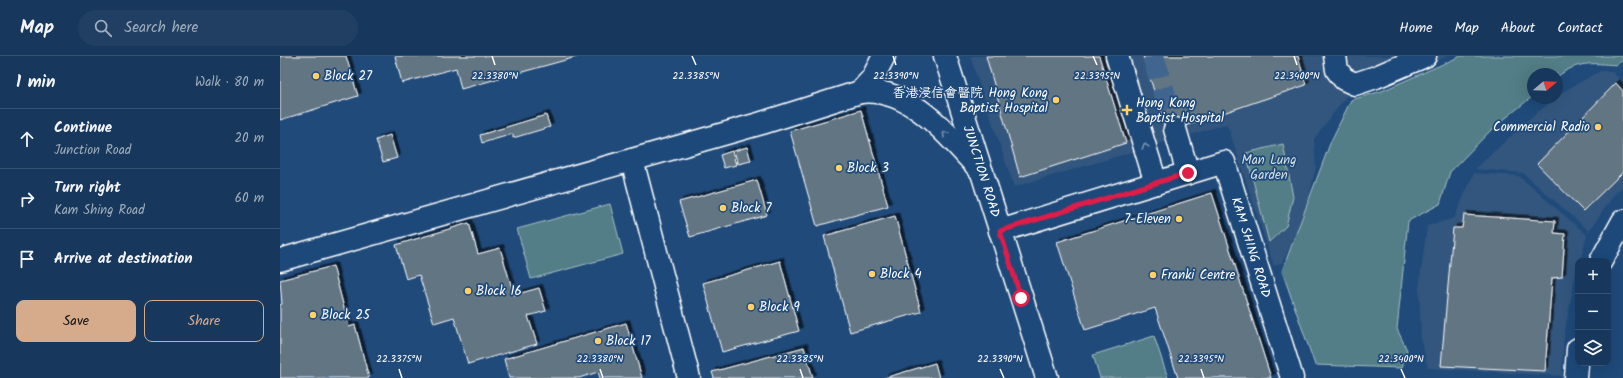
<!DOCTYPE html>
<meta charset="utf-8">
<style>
body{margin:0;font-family:Kalam,"LXGW WenKai TC",sans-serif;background:#203f62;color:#f1f3f6}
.controls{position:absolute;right:12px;bottom:12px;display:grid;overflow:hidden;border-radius:8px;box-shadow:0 4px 16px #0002}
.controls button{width:36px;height:36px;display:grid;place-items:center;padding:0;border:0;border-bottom:1px solid #365272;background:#17385c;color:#f1f3f6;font:20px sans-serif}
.compass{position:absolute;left:1247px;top:12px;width:36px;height:36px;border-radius:50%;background:#17385c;box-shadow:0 4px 16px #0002;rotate:71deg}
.stop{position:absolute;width:12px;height:12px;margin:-9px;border:3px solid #e11d48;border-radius:50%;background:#fff}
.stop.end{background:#e11d48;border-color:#fff;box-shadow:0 1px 4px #0008}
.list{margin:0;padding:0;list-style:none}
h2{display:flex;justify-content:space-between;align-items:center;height:52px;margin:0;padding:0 16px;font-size:17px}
h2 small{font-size:13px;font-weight:400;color:#9eacbb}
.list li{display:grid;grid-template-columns:26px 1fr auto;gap:12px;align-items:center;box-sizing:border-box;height:60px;padding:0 16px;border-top:1px solid #365272}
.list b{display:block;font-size:15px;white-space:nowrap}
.list p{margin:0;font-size:13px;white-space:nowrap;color:#9eacbb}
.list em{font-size:13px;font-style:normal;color:#9eacbb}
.actions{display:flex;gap:8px;padding:12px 16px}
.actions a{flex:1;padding:9px 0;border:1px solid #d6ab8b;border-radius:8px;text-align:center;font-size:14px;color:#d6ab8b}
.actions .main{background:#d6ab8b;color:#111}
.icon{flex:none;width:22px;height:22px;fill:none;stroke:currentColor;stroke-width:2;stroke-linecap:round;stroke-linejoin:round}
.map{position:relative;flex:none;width:1343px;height:322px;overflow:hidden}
header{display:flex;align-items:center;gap:24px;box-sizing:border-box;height:56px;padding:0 20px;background:#17385c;border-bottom:1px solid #365272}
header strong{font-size:19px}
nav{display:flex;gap:22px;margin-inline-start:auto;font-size:14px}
.search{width:280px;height:36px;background:#203f62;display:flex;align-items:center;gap:10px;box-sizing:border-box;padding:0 14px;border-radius:22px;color:#9eacbb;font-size:15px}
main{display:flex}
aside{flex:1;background:#17385c}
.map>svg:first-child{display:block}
</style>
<header>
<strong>Map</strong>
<div class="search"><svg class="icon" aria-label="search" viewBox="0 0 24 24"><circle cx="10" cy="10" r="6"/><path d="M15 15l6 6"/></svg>Search here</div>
<nav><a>Home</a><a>Map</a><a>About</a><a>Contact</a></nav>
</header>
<main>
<aside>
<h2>1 min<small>Walk · 80 m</small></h2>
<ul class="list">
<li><svg class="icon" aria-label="ahead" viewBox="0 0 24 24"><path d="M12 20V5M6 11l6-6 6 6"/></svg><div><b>Continue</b><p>Junction Road</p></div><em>20 m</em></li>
<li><svg class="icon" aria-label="right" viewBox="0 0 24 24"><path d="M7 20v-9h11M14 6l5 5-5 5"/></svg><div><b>Turn right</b><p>Kam Shing Road</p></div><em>60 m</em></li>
<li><svg class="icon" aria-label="arrive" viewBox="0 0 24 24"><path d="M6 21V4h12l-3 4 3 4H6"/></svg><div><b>Arrive at destination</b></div></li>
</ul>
<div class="actions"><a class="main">Save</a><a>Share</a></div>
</aside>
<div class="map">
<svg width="1343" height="322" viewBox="0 0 1343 322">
<defs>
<filter id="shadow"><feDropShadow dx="3.5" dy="-3.5" stdDeviation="0" flood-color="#0009"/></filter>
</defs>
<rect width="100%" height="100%" fill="#1f4a7a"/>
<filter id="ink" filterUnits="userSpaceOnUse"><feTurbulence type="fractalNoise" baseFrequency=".025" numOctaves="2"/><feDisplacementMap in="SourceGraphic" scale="8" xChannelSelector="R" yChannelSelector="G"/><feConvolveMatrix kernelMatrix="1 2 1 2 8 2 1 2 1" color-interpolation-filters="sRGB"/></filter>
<g filter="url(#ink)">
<g fill="#33577d">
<polygon points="690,0 1168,0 1121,20 1084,34 1068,38 1034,83 1036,111 1024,161 1002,207 994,210 947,68 734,131"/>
<polygon points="1320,15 1331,15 1341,24 1343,22 1343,130 1334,139 1309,175 1243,117 1195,113 1249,63 1286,34"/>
<polygon points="1194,117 1239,120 1307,179 1300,205 1298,205 1284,279 1282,320 1148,312 1141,284 1139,231 1147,170 1174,162"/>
</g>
<g fill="#527e87" stroke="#a8bec3">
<path d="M1181,0h162v4l-7,5c-24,-2 -39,-4 -59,12v-3h-24v22l-41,33 -42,43 -10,32 -32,17 -11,108 10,21 -5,18 -87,-3 -33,-94 49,-130 20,-41 31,-9z"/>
<polygon points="1003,88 1013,141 1006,170 989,186 966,97"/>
<polygon points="330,148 343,198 251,223 237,173"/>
<polygon points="874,280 888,322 820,322 813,299"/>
</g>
<g fill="#627583" stroke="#fff" filter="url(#shadow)">
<polygon points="0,0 66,0 78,40 0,64"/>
<polygon points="115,0 300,0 181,33 176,12 122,27"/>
<polygon points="706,0 819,0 846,87 740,121"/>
<polygon points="863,0 1018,0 1026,29 887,76"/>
<polygon points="1336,27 1343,35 1343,116 1303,155 1257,108"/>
<polygon points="581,54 608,150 537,170 510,75"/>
<polygon points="266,59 270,71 233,82 233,78 202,87 200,79"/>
<polygon points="110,79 117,102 103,106 96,84"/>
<polygon points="467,91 471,105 458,108 454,95"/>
<polygon points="452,95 456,109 444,112 440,99"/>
<polygon points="477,124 487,159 410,181 399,146"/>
<polygon points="932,137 991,322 898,322 875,252 805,274 777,186"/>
<polygon points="1184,159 1275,165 1274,177 1285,178 1282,221 1272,222 1265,315 1161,310 1173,172 1182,172"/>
<polygon points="615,160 641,256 570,276 544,180"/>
<polygon points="189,167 198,198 220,192 234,239 259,232 266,255 248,260 257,288 188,308 174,261 154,267 139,219 126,223 116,189"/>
<polygon points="500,205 519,275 442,296 423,227"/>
<polygon points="53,210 69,271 75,269 89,322 0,322 0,249 2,248 0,224"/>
<polygon points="346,267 362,322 320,322 318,316 299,322 229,322 224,303"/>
<polygon points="524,291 533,322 434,322 432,316"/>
<polygon points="655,307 659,322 604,322"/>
</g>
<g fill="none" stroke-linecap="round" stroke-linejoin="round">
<polyline stroke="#41658e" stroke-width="22" stroke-dasharray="22 11" stroke-linecap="butt" points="873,0 895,73"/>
<g stroke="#fff" stroke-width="25">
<g id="minor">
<polyline points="837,0 876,127"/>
<polyline points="1055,0 1057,14 1064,23 1075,28 1096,21 1145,0"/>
<polyline points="580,36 592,23 604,0"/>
<polyline points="895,73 908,117"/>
<polyline points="352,104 409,322"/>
<path id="s1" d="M720,175l224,-69 68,216"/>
<path d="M0,204l482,-137 98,-31c52,-6 91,47 122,80"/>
<polyline points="1321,205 1343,165"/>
<polyline points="1296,322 1298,293"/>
</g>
</g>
<g stroke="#fff" stroke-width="25">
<g id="major">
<path id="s2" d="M665,0l102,322"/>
</g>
</g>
<use href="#minor" stroke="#1f4a7a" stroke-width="22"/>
<use href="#major" stroke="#1f4a7a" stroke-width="22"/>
</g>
<defs><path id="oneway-chevron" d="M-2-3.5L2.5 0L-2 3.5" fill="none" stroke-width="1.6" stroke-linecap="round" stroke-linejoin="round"/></defs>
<g stroke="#7992af">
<use href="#oneway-chevron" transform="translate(665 78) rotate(-136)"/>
<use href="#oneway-chevron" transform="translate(865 90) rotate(-107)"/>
</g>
</g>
<g fill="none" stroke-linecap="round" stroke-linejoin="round" filter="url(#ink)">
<polyline stroke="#e11d48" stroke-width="5" points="741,242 720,175 908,117"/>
</g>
<path fill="none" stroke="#fff" stroke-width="1.5" d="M212,0l3,9M412,0l4,9M613,0l3,9M813,0l4,9M1014,0l3,9M119,313l3,9M320,313l3,9M520,313l3,9M720,313l4,9M921,313l3,9M1121,313l4,9"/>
<g fill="#ffd166" stroke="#1f4a7a" stroke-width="1.5">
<circle cx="36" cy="20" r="4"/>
<circle cx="776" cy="44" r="4"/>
<path d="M845 48h4v4h4v4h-4v4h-4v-4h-4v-4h4z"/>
<circle cx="1318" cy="71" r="4"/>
<circle cx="559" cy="112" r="4"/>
<circle cx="443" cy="152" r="4"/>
<circle cx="899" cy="163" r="4"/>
<circle cx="592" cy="218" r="4"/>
<circle cx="873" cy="219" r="4"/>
<circle cx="188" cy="235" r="4"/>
<circle cx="471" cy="251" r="4"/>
<circle cx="33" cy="259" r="4"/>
<circle cx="318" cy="285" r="4"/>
</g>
<g text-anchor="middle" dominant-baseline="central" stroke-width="3.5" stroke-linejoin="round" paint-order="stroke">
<g font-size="13" fill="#fff" stroke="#1f4a7a" text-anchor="start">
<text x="44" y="20">Block 27</text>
<text x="768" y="37" text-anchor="end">香港浸信會醫院 Hong Kong<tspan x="768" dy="15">Baptist Hospital</tspan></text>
<text x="856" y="47">Hong Kong<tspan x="856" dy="15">Baptist Hospital</tspan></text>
<text x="1310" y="71" text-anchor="end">Commercial Radio</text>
<text x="567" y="112">Block 3</text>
<text x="451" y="152">Block 7</text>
<text x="891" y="163" text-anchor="end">7-Eleven</text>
<text x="600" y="218">Block 4</text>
<text x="881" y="219">Franki Centre</text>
<text x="196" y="235">Block 16</text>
<text x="479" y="251">Block 9</text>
<text x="41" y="259">Block 25</text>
<text x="326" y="285">Block 17</text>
</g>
<g font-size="13" fill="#d4dfe1" stroke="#1f4a7a">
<text x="989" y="104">Man Lung<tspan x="989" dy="15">Garden</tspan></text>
</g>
<g font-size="13" fill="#fff" stroke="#1f4a7a">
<text stroke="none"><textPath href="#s2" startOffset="121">JUNCTION ROAD</textPath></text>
<text stroke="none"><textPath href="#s1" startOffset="324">KAM SHING ROAD</textPath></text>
</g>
</g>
<g font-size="10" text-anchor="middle" fill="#fff" stroke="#1f4a7a" stroke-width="3.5" stroke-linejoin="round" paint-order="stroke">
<text x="1017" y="23">22.3400°N</text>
<text x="215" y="23">22.3380°N</text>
<text x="416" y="23">22.3385°N</text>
<text x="616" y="23">22.3390°N</text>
<text x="817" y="23">22.3395°N</text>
<text x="119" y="306">22.3375°N</text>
<text x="320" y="306">22.3380°N</text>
<text x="520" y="306">22.3385°N</text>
<text x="720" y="306">22.3390°N</text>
<text x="921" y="306">22.3395°N</text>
<text x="1121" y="306">22.3400°N</text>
</g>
</svg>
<div class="controls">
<button>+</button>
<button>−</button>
<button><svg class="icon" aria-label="layers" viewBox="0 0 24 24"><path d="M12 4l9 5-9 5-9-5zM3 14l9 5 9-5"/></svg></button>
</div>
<svg class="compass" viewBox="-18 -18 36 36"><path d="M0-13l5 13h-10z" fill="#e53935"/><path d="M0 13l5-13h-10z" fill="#9eacbb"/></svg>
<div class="stop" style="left:741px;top:242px"></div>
<div class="stop end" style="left:908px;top:117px"></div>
</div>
</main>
